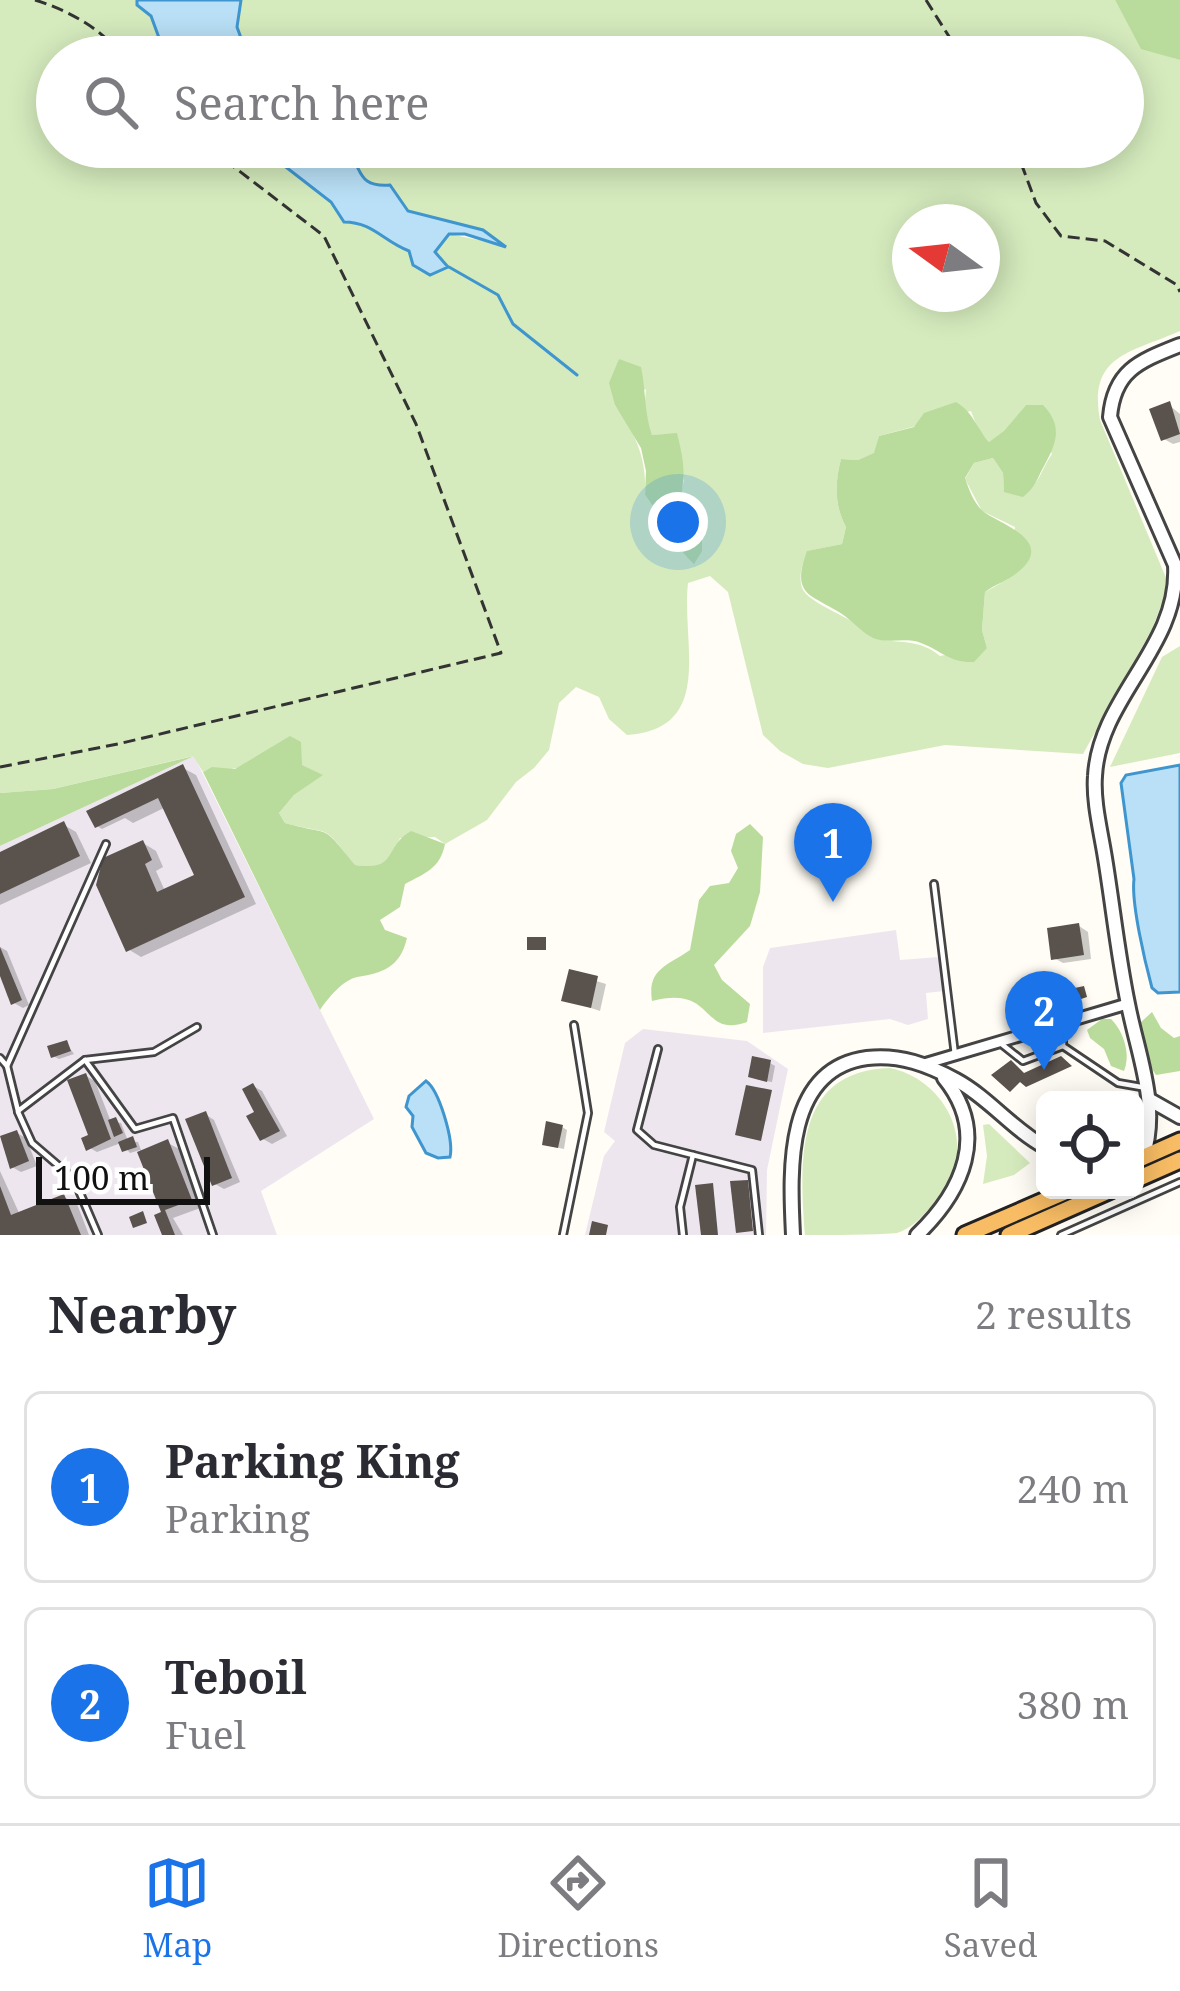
<!DOCTYPE html>
<style>
body{margin:0;font-family:"Noto Serif",serif;background:#f2f2f3;color:#2b2b33}
.controls{position:absolute;right:36px;bottom:36px;display:grid;overflow:hidden;border-radius:18px;box-shadow:0 6px 30px #0003}
.controls button{width:108px;height:108px;display:grid;place-items:center;padding:0;border:0;border-bottom:3px solid #e1e1e2;background:#fff;color:#2b2b33;font:60px sans-serif}
.compass{position:absolute;left:892px;top:204px;width:108px;height:108px;border-radius:50%;background:#fff;box-shadow:0 6px 30px #0003;rotate:285deg}
.scale{position:absolute;left:36px;bottom:30px;width:174px;box-sizing:border-box;padding-left:12px;border:6px solid #111;border-top:0;font-size:33px;line-height:42px;white-space:nowrap;color:#111;-webkit-text-stroke:9px #fff;paint-order:stroke}
.you{position:absolute;left:678px;top:522px;width:42px;height:42px;margin:-30px;border:9px solid #fff;border-radius:50%;background:#1a73e8;box-shadow:0 0 0 18px #1a73e833}
.badge{display:grid;place-items:center;width:78px;height:78px;border-radius:50%;background:#1a73e8;color:#fff;font-size:39px;font-weight:700}
.pin{position:absolute;translate:-50% -99px;filter:drop-shadow(0 3px 6px #0008)}
.pin::after{content:'';position:absolute;top:63px;width:42px;height:36px;background:inherit;clip-path:polygon(0 0,100% 0,50% 100%)}
.list{margin:0;padding:0;list-style:none}
h2{display:flex;justify-content:space-between;align-items:center;height:156px;margin:0;padding:0 48px;font-size:51px}
h2 small{font-size:39px;font-weight:400;color:#7c7c81}
.list li{display:grid;grid-template-columns:78px 1fr auto;gap:36px;align-items:center;box-sizing:border-box;height:192px;margin:0 24px 24px;padding:0 24px;border:3px solid #e1e1e2;border-radius:18px}
.list b{display:block;font-size:45px;white-space:nowrap}
.list p{margin:0;font-size:39px;white-space:nowrap;color:#7c7c81}
.list em{font-size:39px;font-style:normal;color:#7c7c81}
.icon{flex:none;width:66px;height:66px;fill:none;stroke:currentColor;stroke-width:2;stroke-linecap:round;stroke-linejoin:round}
.map{position:relative;flex:none;width:1180px;height:1235px;overflow:hidden}
.search{position:absolute;background:#fff;box-shadow:0 6px 30px #0003;left:36px;right:36px;top:36px;height:132px;display:flex;align-items:center;gap:30px;box-sizing:border-box;padding:0 42px;border-radius:66px;color:#7c7c81;font-size:45px}
.sheet{height:588px;background:#fff}
nav{display:flex;justify-content:space-around;align-items:center;box-sizing:border-box;height:168px;border-top:3px solid #e1e1e2;background:#fff;font-size:33px;color:#7c7c81}
nav a{display:grid;justify-items:center;gap:6px}
nav .on{color:#1a73e8}
.map>svg:first-child{display:block}
</style>
<div class="map">
<svg width="1180" height="1235" viewBox="0 0 1180 1235">
<rect width="100%" height="100%" fill="#fffdf5"/>
<g fill="#eee6ef">
<polygon points="194,756 374,1119 261,1191 277,1235 0,1235 0,846"/>
<polygon points="896,930 900,960 939,957 944,991 926,993 928,1019 908,1025 890,1019 763,1033 763,967 770,948"/>
<polygon points="643,1029 747,1041 788,1069 767,1170 766,1235 585,1235 604,1156 615,1141 604,1132 625,1043"/>
</g>
<g fill="#d5ebbd" fill-rule="evenodd">
<path d="M0,0h137l14,16 15,41h-109v90h203l71,55 13,20c26,0 31,13 52,24 11,7 26,6 39,7l14,-19 50,10 -16,-14 -75,-19 -44,-29 -18,-30 -12,-5h789v-90h-875l-11,-30 4,-27h874l26,48 39,12v271c-50,22 -92,24 -80,89l69,165 -17,44 -69,125 -138,-9 -117,23 -25,-4 -23,-13 -17,-16 -35,-143 -18,-16 -22,7c-7,60 28,146 -61,152l-18,-16 -10,-22 -23,-10 -17,16 -10,47 -15,18 -18,14 -29,38 -42,24 -10,-7 -35,1c-9,24 -19,31 -46,27 -32,-43 -20,-29 -69,-42l-6,-10 15,-18 28,-20 -21,-10v-23c-35,1 -43,24 -70,27 -13,2 -17,-4 -28,3l-10,-16 -140,33 -53,4zM910,222h72v72h-72zM646,389l-2,24 8,22 24,-1 8,47 -6,23 16,59c-23,-19 -31,-44 -49,-68 2,-36 -9,-61 -30,-90zM1026,405l26,49c-11,16 -13,31 -29,42l-19,-5 -1,-18 -10,-15 -19,5 -9,16 17,32 33,16 -7,52 -23,13 -3,38 5,18 -47,8c-21,-17 -36,-12 -61,-17 -9,-2 -15,-10 -23,-15 -14,-10 -48,-22 -54,-36 -4,-13 1,-26 6,-37l34,-7 4,-17c-12,-22 -11,-44 -5,-68l17,1 17,-7 4,-17 92,-25 7,18 11,13 15,-10z"/>
<polygon points="1180,646 1180,753 1110,767 1162,657"/>
<path d="M890,1068c45,9 80,57 63,105 -3,11 -13,22 -20,31 -9,11 -22,25 -36,29 -26,2 -65,2 -92,2 -5,-73 -12,-164 85,-167z"/>
<polygon points="989,1124 1030,1163 1014,1175 983,1184 987,1156 983,1125"/>
</g>
<g fill="#b9dc9c">
<polygon points="1115,0 1180,0 1180,60 1141,49"/>
<path d="M619,359l22,8c5,24 3,45 11,68l25,-2c4,16 8,33 6,49 -3,32 -10,36 19,58v11l-8,13c-23,-21 -31,-45 -49,-69l1,-24 -5,-23 -26,-43 -6,-22z"/>
<path d="M956,402c17,10 20,25 33,40l15,-11 22,-26h17c20,21 14,37 1,61 -8,14 -7,20 -21,31l-19,-5 -1,-19 -10,-15 -19,5 -9,15c4,12 9,26 19,34 18,13 72,29 34,60 -10,9 -23,12 -33,20l-3,38 5,18 -13,14c-24,1 -32,-11 -53,-19 -15,-6 -34,1 -48,-5 -10,-5 -21,-17 -31,-24 -30,-20 -52,-17 -35,-63l35,-7 4,-17c-12,-22 -11,-45 -5,-68l17,1 16,-7 5,-17 35,-9 10,-14z"/>
<path d="M290,736l11,6 1,23 21,10 -29,20 -15,18 6,10c50,14 35,-1 70,42 44,6 28,-18 56,-34l34,13c-5,25 -20,29 -40,40l-5,23 -20,13 5,10 22,8c-7,30 -25,35 -50,39 -14,3 -29,21 -37,33l-117,-238 9,-5 23,2z"/>
<polygon points="194,756 0,846 0,793 53,789"/>
<path d="M750,824l13,13 -3,55 -10,34 -36,39 8,15 28,24 -3,18c-47,17 -31,-38 -95,-21 -5,-32 15,-35 38,-51l9,-50 11,-14 19,-3 9,-15 -7,-17 5,-17z"/>
<polygon points="1152,1012 1161,1028 1174,1038 1180,1036 1180,1071 1156,1075 1145,1059 1139,1024"/>
<path d="M1102,1019h9c13,13 20,36 13,52l-13,-5 -7,-17 -14,-11 -3,-8z"/>
</g>
<g fill="#b9e0f7" stroke="#3f96cf" stroke-width="3">
<polygon points="137,0 241,0 237,27 248,57 166,57 151,16 137,5"/>
<path d="M260,147c23,0 58,-6 79,2 28,11 11,39 51,36l18,26 75,19 23,17 -41,-13h-16l-14,18 13,15 -18,8 -17,-10 -4,-14c-25,-9 -36,-29 -65,-29l-13,-20z"/>
<path d="M1180,765v227l-22,1 -6,-5c-7,-26 -21,-85 -18,-109l-13,-96 5,-8z"/>
<path d="M426,1081c13,9 28,59 24,76l-12,1 -12,-5 -14,-26 1,-11 -7,-9 3,-11z"/>
</g>
<g fill="#0003">
<polygon points="1169,405 1180,414 1180,442 1173,444 1164,439"/>
<polygon points="183,768 196,775 256,904 141,957 128,949 143,843 156,851 163,867 156,871 165,891 198,876 166,807 133,823 125,818 102,829 97,826"/>
<polygon points="64,825 76,832 91,863 0,905 0,855"/>
<polygon points="1079,926 1088,932 1091,959 1063,963 1054,958"/>
<polygon points="0,947 7,951 29,1005 23,1008 14,1003 0,968"/>
<polygon points="571,973 606,984 600,1011 564,999"/>
<polygon points="66,1043 74,1054 59,1059 53,1056"/>
<polygon points="770,1063 775,1066 772,1082 756,1079"/>
<polygon points="86,1076 95,1081 111,1122 121,1123 128,1141 138,1142 142,1153 168,1143 181,1150 203,1207 173,1218 183,1235 165,1235 163,1210 140,1150 130,1153 121,1143 97,1152 88,1147 92,1137"/>
<polygon points="253,1086 262,1091 287,1136 272,1144 263,1139"/>
<polygon points="205,1114 214,1120 240,1182 224,1189 215,1184"/>
<polygon points="562,1127 567,1130 564,1149 550,1146"/>
<polygon points="17,1133 26,1138 37,1166 21,1172 12,1167"/>
<polygon points="0,1171 20,1215 64,1197 77,1204 89,1235 0,1235"/>
</g>
<g fill="none" stroke-linecap="round" stroke-linejoin="round">
<polyline stroke="#3f96cf" stroke-width="3" points="449,267 498,295 513,324 577,375"/>
</g>
<g fill="#5a524d">
<polygon points="1170,401 1180,434 1161,441 1149,409"/>
<polygon points="183,764 245,897 126,952 96,885 103,858 143,840 152,860 145,864 157,892 194,875 158,798 95,828 86,811"/>
<polygon points="64,821 80,856 0,894 0,852"/>
<polygon points="1079,923 1084,955 1051,960 1047,928"/>
<rect x="527" y="937" width="19" height="13"/>
<polygon points="0,947 22,1000 11,1005 0,976"/>
<polygon points="569,969 598,976 591,1008 561,1001"/>
<polygon points="1084,986 1087,997 1075,1001 1075,988"/>
<polygon points="67,1040 71,1051 51,1058 47,1046"/>
<polygon points="752,1056 771,1060 767,1082 748,1077"/>
<polygon points="1061,1056 1072,1066 1026,1087 1020,1082 1010,1092 991,1075 1011,1060 1024,1073"/>
<polygon points="86,1073 111,1139 86,1151 81,1138 88,1135 67,1080"/>
<polygon points="253,1083 280,1131 260,1141 246,1116 254,1112 242,1089"/>
<polygon points="746,1085 772,1090 761,1141 735,1135"/>
<polygon points="206,1111 232,1178 212,1186 185,1119"/>
<polygon points="116,1117 123,1133 114,1137 108,1120"/>
<polygon points="546,1121 563,1125 558,1148 542,1145"/>
<polygon points="17,1130 29,1161 10,1169 0,1136"/>
<polygon points="133,1136 137,1147 122,1152 118,1142"/>
<polygon points="168,1139 192,1200 165,1210 175,1235 162,1235 154,1215 161,1212 137,1152"/>
<polygon points="748,1180 753,1231 736,1233 730,1181"/>
<polygon points="713,1183 718,1235 701,1235 695,1185"/>
<polygon points="0,1186 11,1215 64,1194 81,1235 0,1235"/>
<polygon points="143,1211 147,1223 133,1228 129,1217"/>
<polygon points="592,1221 608,1225 606,1235 589,1235"/>
</g>
<g fill="none" stroke-linecap="round" stroke-linejoin="round">
<g stroke="#444" stroke-width="10">
<g id="service">
<polyline points="934,884 955,1055"/>
<polyline points="999,1042 1023,1061 1063,1046 1063,1023"/>
<polyline points="1063,1046 1118,1083 1141,1087"/>
<polyline points="658,1049 637,1130 654,1145 693,1155 680,1207 683,1235"/>
<polyline points="0,1058 7,1066 106,844"/>
<polyline points="85,1060 135,1129 173,1118 213,1235"/>
<polyline points="7,1066 18,1111 85,1060 154,1052 197,1027"/>
<polyline points="18,1112 32,1143 74,1179 98,1235"/>
<polyline points="693,1155 752,1170 759,1235"/>
<polyline points="563,1235 588,1113 574,1025"/>
<polyline points="1061,1235 1180,1182"/>
</g>
</g>
<g stroke="#444" stroke-width="15">
<polyline id="minor" points="924,1064 1127,1004"/>
</g>
<g stroke="#444" stroke-width="18">
<g id="tertiary">
<polyline points="1150,1100 1180,1117"/>
<path d="M1143,1158c17,-53 -5,-102 -15,-154 -10,-48 -15,-97 -23,-146 -4,-26 -12,-56 -10,-82 4,-79 85,-129 80,-211l-65,-148c4,-47 30,-56 70,-72"/>
<path d="M793,1235c-3,-63 -9,-166 74,-177 33,-4 61,7 89,22 33,18 56,49 89,67"/>
<path d="M917,1235c46,-44 72,-102 27,-157"/>
</g>
</g>
<g stroke="#222" stroke-width="21">
<g id="trunk">
<polyline points="1135,1161 1180,1141"/>
<polyline points="1135,1180 1180,1160"/>
<polyline points="965,1235 1069,1190"/>
<polyline points="1009,1235 1111,1190"/>
</g>
</g>
<g stroke="#333" stroke-width="3" stroke-dasharray="12 6" stroke-linecap="butt">
<path d="M35,0c30,9 71,30 86,57"/>
<polyline points="926,0 962,57"/>
<polyline points="1015,147 1036,203 1061,236 1105,241 1177,285 1180,292"/>
<polyline points="0,767 118,744 501,653 416,424 324,236 208,147"/>
</g>
<use href="#service" stroke="#fff" stroke-width="4.5"/>
<use href="#minor" stroke="#fff" stroke-width="9"/>
<use href="#tertiary" stroke="#fff" stroke-width="12"/>
<use href="#trunk" stroke="#f7bc64" stroke-width="15"/>
</g>
</svg>
<div class="controls">
<button><svg class="icon" aria-label="locate" viewBox="0 0 24 24"><circle cx="12" cy="12" r="6"/><path d="M12 2v4M12 18v4M2 12h4M18 12h4"/></svg></button>
</div>
<svg class="compass" viewBox="-18 -18 36 36"><path d="M0-13l5 13h-10z" fill="#e53935"/><path d="M0 13l5-13h-10z" fill="#7c7c81"/></svg>
<div class="scale">100 m</div>
<div class="you"></div>
<div class="pin badge" style="left:833px;top:902px">1</div>
<div class="pin badge" style="left:1044px;top:1070px">2</div>
<div class="search"><svg class="icon" aria-label="search" viewBox="0 0 24 24"><circle cx="10" cy="10" r="6"/><path d="M15 15l6 6"/></svg>Search here</div>
</div>
<section class="sheet">
<h2>Nearby<small>2 results</small></h2>
<ul class="list">
<li><span class="badge">1</span><div><b>Parking King</b><p>Parking</p></div><em>240 m</em></li>
<li><span class="badge">2</span><div><b>Teboil</b><p>Fuel</p></div><em>380 m</em></li>
</ul>
</section>
<nav>
<a class="on"><svg class="icon" aria-label="map" viewBox="0 0 24 24"><path d="M3 6l6-2 6 2 6-2v14l-6 2-6-2-6 2zM9 4v14M15 6v14"/></svg>Map</a>
<a><svg class="icon" aria-label="directions" viewBox="0 0 24 24"><path d="M12 3l9 9-9 9-9-9zM9 14v-3h6M13 9l2 2-2 2"/></svg>Directions</a>
<a><svg class="icon" aria-label="saved" viewBox="0 0 24 24"><path d="M7 4h10v16l-5-4-5 4z"/></svg>Saved</a>
</nav>
